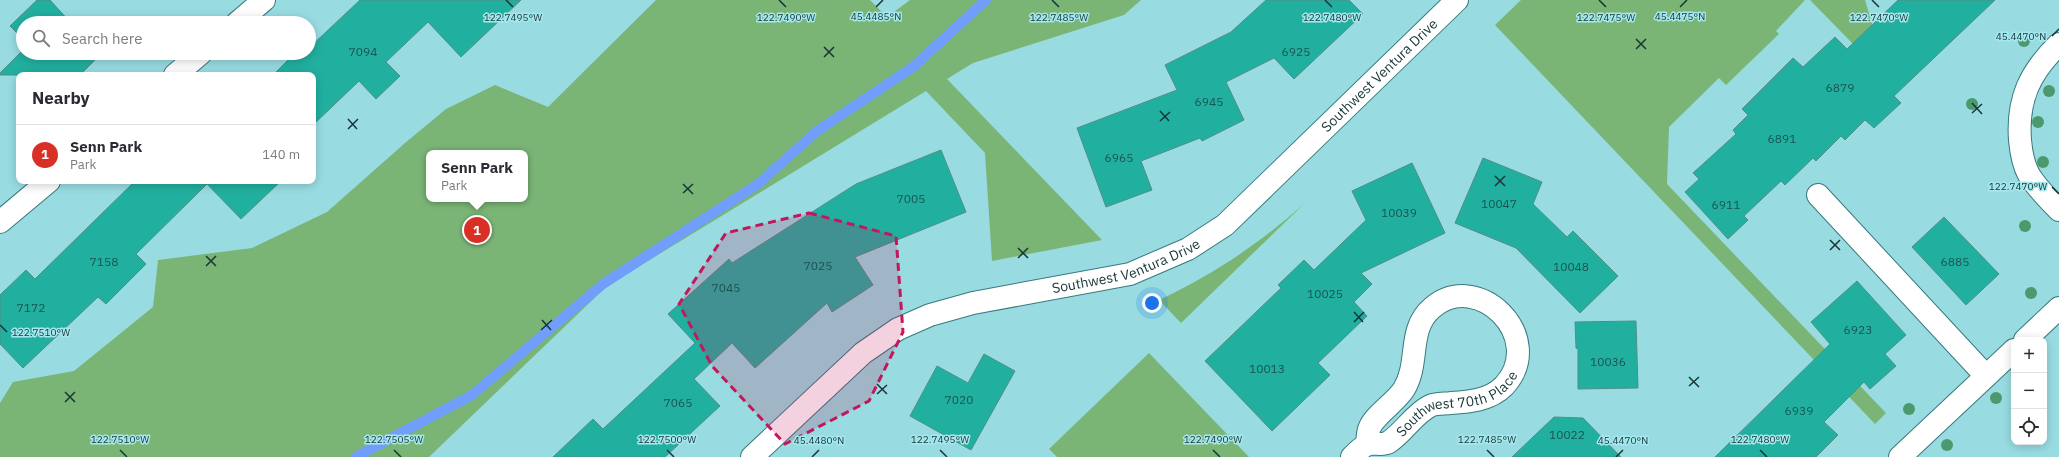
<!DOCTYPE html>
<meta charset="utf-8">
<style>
body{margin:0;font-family:"IBM Plex Sans",sans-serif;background:#f2f2f3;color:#2b2b33}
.controls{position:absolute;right:12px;bottom:12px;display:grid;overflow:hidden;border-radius:8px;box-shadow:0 2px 10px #0003}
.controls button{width:36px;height:36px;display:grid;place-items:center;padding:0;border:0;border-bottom:1px solid #e1e1e2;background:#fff;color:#2b2b33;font:20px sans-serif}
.you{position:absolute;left:1152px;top:303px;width:14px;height:14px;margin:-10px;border:3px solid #fff;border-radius:50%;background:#1a73e8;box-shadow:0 0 0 6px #1a73e833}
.badge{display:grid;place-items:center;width:26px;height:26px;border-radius:50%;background:#d93025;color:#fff;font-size:13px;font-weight:700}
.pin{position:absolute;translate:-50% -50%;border:2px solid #fff;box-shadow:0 1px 4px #0006}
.popup{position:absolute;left:426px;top:150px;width:102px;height:52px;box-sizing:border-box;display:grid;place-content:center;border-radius:8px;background:#fff;filter:drop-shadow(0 1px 3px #0005);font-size:13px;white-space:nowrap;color:#7c7c81}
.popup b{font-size:15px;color:#2b2b33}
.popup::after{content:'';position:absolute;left:50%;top:100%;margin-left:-8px;border:8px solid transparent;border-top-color:#fff}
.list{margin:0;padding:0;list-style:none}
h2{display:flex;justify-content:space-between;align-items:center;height:52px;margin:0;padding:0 16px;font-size:17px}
h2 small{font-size:13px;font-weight:400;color:#7c7c81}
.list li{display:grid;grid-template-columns:26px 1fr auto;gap:12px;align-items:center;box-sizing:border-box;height:60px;padding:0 16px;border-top:1px solid #e1e1e2}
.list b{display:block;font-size:15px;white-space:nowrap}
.list p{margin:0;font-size:13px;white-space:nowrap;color:#7c7c81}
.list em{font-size:13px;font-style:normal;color:#7c7c81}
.icon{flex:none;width:22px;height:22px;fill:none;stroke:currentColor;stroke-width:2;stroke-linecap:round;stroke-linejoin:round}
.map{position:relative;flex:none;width:2059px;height:457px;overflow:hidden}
.search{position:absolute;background:#fff;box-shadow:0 2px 10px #0003;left:16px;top:16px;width:300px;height:44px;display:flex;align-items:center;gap:10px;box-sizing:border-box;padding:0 14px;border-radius:22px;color:#7c7c81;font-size:15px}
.panel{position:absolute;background:#fff;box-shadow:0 2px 10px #0003;left:16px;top:72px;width:300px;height:112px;border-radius:8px}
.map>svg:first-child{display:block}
</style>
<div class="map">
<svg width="2059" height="457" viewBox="0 0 2059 457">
<rect width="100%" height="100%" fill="#98dce2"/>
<g fill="#7ab576" fill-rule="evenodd">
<path d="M656,0h214l17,17 23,-17h231l-17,15 -151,48 -26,16 155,161 -110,21 -7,-108 -59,-62 -319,195 -178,171h-429v-54l13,-21 61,-11 79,-64 5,-47 94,-12 75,-36 78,-69 41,-34 49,-24 53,22zM429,153h96v46h-96z"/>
<polygon points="1521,0 1805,0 1776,31 1779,34 1726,85 1719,78 1669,127 1667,184 1886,413 1875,424 1495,25"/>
<polygon points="1810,0 1865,0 1873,27 1855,46"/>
<path d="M1306,202l-125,121 -22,-23c57,-27 100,-56 147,-98z"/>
<polygon points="1149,353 1249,457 1057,457 1049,449"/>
</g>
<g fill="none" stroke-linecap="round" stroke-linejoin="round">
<polyline stroke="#709efa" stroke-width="10" points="356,457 472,395 603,284 758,184 817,131 913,67 986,0"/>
</g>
<g fill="#21b0a0" stroke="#4f8f85">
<polygon points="37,0 50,0 71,23 23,23 23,39 10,26"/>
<polygon points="360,0 521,0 461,57 428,22 386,62 400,76 376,99 359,81 313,125 313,75 273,75 295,53 309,53 309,48"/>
<polygon points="1266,0 1349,0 1363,14 1294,79 1274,58 1226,82 1244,120 1202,141 1200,138 1141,161 1152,190 1106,207 1077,128 1177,90 1165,65 1231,32"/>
<polygon points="1898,0 1995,0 1894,96 1901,103 1874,128 1865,120 1845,140 1841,136 1816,161 1813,158 1785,185 1781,181 1744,216 1748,220 1728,239 1685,192 1699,179 1693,173 1736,134 1733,130 1748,115 1742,109 1793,58 1803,67 1835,37 1847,49"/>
<polygon points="23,50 23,53 99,53 100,55 80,75 0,75 0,73"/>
<polygon points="941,150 966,212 855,257 873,285 832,312 827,303 755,368 732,343 694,379 720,406 665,457 553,457 593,419 603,429 695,343 668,314 729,259 732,263 856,184"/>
<polygon points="1483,158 1542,182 1533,204 1567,237 1573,231 1618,276 1580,313 1516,248 1455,223"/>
<polygon points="1412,163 1445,233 1361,273 1372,284 1354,302 1367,316 1318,363 1330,375 1272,431 1205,361 1281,288 1278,285 1304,260 1314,270 1366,220 1352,191"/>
<polygon points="135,181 281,181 241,219 207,184 136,254 146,264 106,304 98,297 23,368 0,344 0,295 26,270 35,279"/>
<polygon points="1944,217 1999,274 1966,305 1912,247"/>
<polygon points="1857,281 1906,335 1885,354 1896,366 1870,389 1864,382 1824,422 1838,435 1816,457 1715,457 1830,344 1811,322"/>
<polygon points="1636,321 1638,388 1578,389 1578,349 1576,348 1575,322"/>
<polygon points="984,354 1015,371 971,450 910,416 937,366 968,383"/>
<polygon points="1554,417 1583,418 1621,457 1512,457"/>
</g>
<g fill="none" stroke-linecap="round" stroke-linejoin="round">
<g stroke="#36797e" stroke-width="24">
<g id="minor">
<polyline points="237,23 264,0"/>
<path d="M2059,44c-29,28 -42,55 -39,96 1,12 3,24 9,35 8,13 19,24 30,35"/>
<polyline points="175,75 201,53"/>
<polyline points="1818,195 1986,376"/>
<polyline points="0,222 49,181"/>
<polyline points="2025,340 2059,308"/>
<path id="s1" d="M752,457l111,-104 35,-24 32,-14 43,-12 157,-29 58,-25 37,-24 232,-225"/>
<path id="s2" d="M1352,457c4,-4 9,-9 14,-12 7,-3 17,1 23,-3 15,-10 25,-28 41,-36 6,-3 15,-2 21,-3 19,-1 39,-3 53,-17 44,-48 -26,-118 -72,-78 -25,21 -12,55 -28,81 -7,12 -29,26 -34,38 -3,5 -2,12 -3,18"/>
<polyline points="1900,457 2014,350"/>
</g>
</g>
<use href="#minor" stroke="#fff" stroke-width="22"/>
</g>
<g fill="#4b996d">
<circle cx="2024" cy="41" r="6"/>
<circle cx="2049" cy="91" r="6"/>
<circle cx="1972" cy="104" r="6"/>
<circle cx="2038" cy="122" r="6"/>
<circle cx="2043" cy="162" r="6"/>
<circle cx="2025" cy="226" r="6"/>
<circle cx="2031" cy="293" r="6"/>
<circle cx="1996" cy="398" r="6"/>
<circle cx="1909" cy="409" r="6"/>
<circle cx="1947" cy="445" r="6"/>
</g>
<path fill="#c2185b" fill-opacity="0.2" stroke="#c2185b" stroke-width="3" stroke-dasharray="8 5" stroke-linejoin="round" d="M809,213l87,23 7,96 -34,69 -84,43 -73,-78 -33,-62 47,-71z"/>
<path fill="none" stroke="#183436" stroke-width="1.5" d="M506,0l7,7M779,0l7,7M1052,0l7,7M1325,0l7,7M1599,0l7,7M1872,0l7,7M876,7l7,-7M1680,7l7,-7M2052,36l7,-7M1636,39l10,10M824,47l10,10M1636,49l10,-10M824,57l10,-10M1972,103l10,11M1160,111l9,10M1972,113l10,-9M348,119l9,10M1160,121l10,-9M348,129l10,-10M1495,176l10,10M683,184l10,10M1495,186l10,-10M2052,187l7,7M683,193l10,-9M1830,240l10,10M1018,248l10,10M1830,250l10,-10M206,256l10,10M1018,258l10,-10M206,266l10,-10M1354,312l9,10M542,320l9,10M1354,322l10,-10M0,325l7,7M541,330l11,-10M1689,377l10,10M877,384l10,10M1689,386l10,-9M65,392l10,10M877,394l10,-9M65,402l10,-10M120,450l7,7M394,450l7,7M667,450l7,7M940,450l7,7M1213,450l7,7M1487,450l7,7M1760,450l7,7M812,457l7,-7M1616,457l7,-7"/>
<g text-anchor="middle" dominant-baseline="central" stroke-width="3" stroke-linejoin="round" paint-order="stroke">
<g font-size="12" fill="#1a5350">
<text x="363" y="51">7094</text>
<text x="1296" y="51">6925</text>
<text x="1840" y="87">6879</text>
<text x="1209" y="101">6945</text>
<text x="1782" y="138">6891</text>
<text x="1119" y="157">6965</text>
<text x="911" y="198">7005</text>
<text x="1499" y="203">10047</text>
<text x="1726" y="204">6911</text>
<text x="1399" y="212">10039</text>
<text x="104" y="261">7158</text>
<text x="1955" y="261">6885</text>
<text x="818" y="265">7025</text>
<text x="1571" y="266">10048</text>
<text x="726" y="287">7045</text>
<text x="1325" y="293">10025</text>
<text x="31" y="307">7172</text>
<text x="1858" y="329">6923</text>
<text x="1608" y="361">10036</text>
<text x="1267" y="368">10013</text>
<text x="959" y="399">7020</text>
<text x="678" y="402">7065</text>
<text x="1799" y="410">6939</text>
<text x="1567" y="434">10022</text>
</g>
<g font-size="14" fill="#183436" stroke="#a5e9ef">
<text stroke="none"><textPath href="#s1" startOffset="756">Southwest Ventura Drive</textPath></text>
<text stroke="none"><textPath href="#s1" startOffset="432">Southwest Ventura Drive</textPath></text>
<text stroke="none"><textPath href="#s2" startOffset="123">Southwest 70th Place</textPath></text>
</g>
</g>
<g font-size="10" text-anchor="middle" fill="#183436" stroke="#a5e9ef" stroke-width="3" stroke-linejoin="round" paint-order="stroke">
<text x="876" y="20">45.4485°N</text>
<text x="1680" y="20">45.4475°N</text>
<text x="513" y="21">122.7495°W</text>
<text x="786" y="21">122.7490°W</text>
<text x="1059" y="21">122.7485°W</text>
<text x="1332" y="21">122.7480°W</text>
<text x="1606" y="21">122.7475°W</text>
<text x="1879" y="21">122.7470°W</text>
<text x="2021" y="40">45.4470°N</text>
<text x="2018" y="190">122.7470°W</text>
<text x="41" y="336">122.7510°W</text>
<text x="120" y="443">122.7510°W</text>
<text x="394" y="443">122.7505°W</text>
<text x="667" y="443">122.7500°W</text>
<text x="940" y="443">122.7495°W</text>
<text x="1213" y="443">122.7490°W</text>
<text x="1487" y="443">122.7485°W</text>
<text x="1760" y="443">122.7480°W</text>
<text x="819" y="444">45.4480°N</text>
<text x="1623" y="444">45.4470°N</text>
</g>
</svg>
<div class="controls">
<button>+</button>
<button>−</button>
<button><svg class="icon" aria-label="locate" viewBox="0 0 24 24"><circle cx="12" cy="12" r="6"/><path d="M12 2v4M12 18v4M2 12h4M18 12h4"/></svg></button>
</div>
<div class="you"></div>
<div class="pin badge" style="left:477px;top:230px">1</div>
<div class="popup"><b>Senn Park</b>Park</div>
<div class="search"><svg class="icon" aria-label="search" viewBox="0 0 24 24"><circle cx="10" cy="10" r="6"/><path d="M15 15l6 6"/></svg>Search here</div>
<section class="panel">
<h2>Nearby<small></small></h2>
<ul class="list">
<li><span class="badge">1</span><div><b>Senn Park</b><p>Park</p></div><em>140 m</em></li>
</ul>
</section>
</div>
